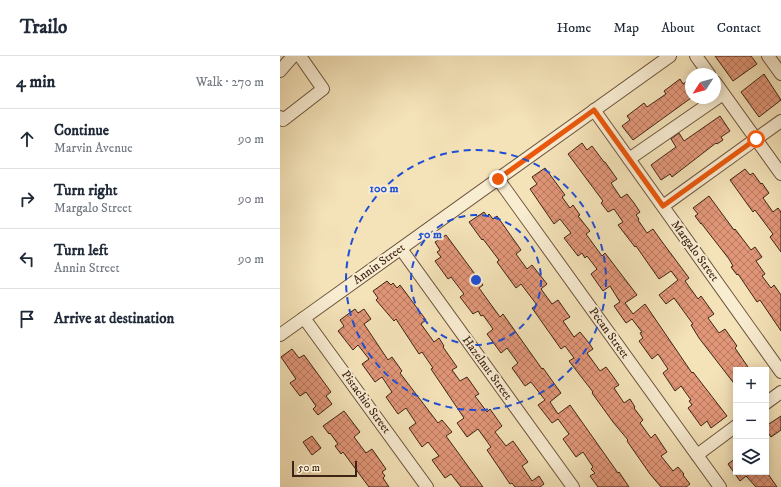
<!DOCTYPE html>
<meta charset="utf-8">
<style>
body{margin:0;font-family:"IM FELL DW Pica",serif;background:#f6f6f7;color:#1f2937}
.controls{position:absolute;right:12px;bottom:12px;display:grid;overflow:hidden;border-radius:0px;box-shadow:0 2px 10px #0003}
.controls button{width:36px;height:36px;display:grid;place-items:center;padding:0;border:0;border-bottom:1px solid #e0e1e3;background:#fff;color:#1f2937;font:20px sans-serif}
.compass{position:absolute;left:405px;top:12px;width:36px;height:36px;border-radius:50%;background:#fff;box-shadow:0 2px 10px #0003;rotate:234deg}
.scale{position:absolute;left:12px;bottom:10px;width:65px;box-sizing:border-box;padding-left:4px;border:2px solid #3e2414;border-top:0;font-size:11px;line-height:14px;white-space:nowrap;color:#3e2414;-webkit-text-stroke:3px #f8ecd1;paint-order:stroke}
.stop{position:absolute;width:12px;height:12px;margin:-9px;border:3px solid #ea580c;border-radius:50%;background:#fff}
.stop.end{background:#ea580c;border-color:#fff;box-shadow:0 1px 4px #0008}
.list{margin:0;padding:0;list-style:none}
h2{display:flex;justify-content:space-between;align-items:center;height:52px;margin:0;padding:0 16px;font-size:17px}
h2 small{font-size:13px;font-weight:400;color:#747a83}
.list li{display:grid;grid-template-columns:26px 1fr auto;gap:12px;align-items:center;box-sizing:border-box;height:60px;padding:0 16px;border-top:1px solid #e0e1e3}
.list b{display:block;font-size:15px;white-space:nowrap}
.list p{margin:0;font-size:13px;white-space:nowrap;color:#747a83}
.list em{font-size:13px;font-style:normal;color:#747a83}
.icon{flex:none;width:22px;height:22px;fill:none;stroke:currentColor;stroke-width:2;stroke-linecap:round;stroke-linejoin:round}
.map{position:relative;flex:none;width:501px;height:431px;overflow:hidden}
header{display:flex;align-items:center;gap:24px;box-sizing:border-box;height:56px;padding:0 20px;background:#fff;border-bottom:1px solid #e0e1e3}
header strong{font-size:19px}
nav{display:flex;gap:22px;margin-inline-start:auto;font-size:14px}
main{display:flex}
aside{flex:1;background:#fff}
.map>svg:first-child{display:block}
</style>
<header>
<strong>Trailo</strong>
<nav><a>Home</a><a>Map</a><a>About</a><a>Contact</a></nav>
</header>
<main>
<aside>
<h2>4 min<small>Walk · 270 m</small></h2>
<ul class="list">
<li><svg class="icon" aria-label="ahead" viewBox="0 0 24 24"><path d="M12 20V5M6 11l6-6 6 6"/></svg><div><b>Continue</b><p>Marvin Avenue</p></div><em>90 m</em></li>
<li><svg class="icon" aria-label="right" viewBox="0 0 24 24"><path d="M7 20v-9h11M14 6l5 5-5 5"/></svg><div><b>Turn right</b><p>Margalo Street</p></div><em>90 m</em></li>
<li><svg class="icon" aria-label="left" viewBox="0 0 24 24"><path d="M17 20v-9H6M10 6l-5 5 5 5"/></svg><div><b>Turn left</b><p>Annin Street</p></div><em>90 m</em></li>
<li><svg class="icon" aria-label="arrive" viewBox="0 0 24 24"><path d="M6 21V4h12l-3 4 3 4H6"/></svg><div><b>Arrive at destination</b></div></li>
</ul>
</aside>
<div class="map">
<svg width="501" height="431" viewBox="0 0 501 431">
<defs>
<pattern id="building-cross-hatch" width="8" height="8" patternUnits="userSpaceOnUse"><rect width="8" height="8" fill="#e19678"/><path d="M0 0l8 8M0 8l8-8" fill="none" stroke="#b87a61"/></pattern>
</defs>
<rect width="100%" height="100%" fill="#f4e2b8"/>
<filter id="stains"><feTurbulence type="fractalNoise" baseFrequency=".005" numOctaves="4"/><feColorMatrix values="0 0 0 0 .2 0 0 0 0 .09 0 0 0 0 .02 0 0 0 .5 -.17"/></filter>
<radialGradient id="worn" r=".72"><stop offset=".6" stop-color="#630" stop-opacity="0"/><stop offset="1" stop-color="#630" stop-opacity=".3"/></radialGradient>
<g fill="url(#building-cross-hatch)" stroke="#3e2414">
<polygon points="435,0 471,0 477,8 453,25"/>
<polygon points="484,18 501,44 479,61 461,36"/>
<polygon points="411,22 411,42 353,84 342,70 350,64 347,60 364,47 367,51 386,38 384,35 400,23 403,28"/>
<polygon points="440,60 450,75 441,81 443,84 437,88 436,87 392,121 390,118 381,124 371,109 396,91 391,83 399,77 404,85"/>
<polygon points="302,87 307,94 312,90 324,106 325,106 337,123 331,127 341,142 347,138 354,147 360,156 356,159 359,163 358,164 367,177 373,173 380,183 409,222 405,225 418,243 421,240 434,258 428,262 439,277 445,273 457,290 455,292 470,314 456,314 456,330 419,282 411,269 413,268 394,242 386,248 379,239 398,224 391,215 379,223 356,190 355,191 338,169 343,166 334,153 328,156 321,147 323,145 288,98"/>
<polygon points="265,112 285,139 282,141 290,152 293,149 300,159 298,160 310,175 306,178 322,200 325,197 357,239 345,247 353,258 365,248 412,317 413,316 447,360 431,372 427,365 421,370 408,352 412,349 409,345 411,344 401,330 395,335 383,317 388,313 378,298 372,303 359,285 363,282 360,277 362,276 352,263 346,267 334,250 340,246 330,230 323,235 311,218 317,213 307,200 305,202 302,197 298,200 284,182 291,177 280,163 274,168 250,133 257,128 252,121"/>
<polygon points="465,113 470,119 473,117 481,128 482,127 489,137 483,142 493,156 498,152 501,156 501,196 490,181 493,178 475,154 473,156 450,124"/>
<polygon points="429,140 454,174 455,173 471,194 475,191 482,201 476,205 485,218 482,220 491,232 494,229 501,239 501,275 480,244 477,246 458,218 457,219 451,211 453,210 449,203 421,167 421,168 415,160 418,158 413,152"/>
<polygon points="204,156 207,160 209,158 213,163 217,160 241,194 236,198 247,213 252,209 267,228 261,233 272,248 278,244 285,254 290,261 283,265 294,281 300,276 309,287 313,293 307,297 320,315 326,311 332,319 339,329 334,332 344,347 350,343 355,351 354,352 363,364 360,367 371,382 375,378 387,396 381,400 393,415 398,411 404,418 403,419 410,428 406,431 381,431 370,418 347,385 348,384 333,366 312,337 313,336 289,305 294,302 285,290 281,293 252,252 257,249 241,228 236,232 217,206 219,204 203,183 202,184 189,166"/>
<polygon points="166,179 203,229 199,232 220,261 223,258 262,313 263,312 281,337 270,346 278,358 290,349 338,417 339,416 349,431 318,431 310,420 315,417 311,413 313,411 303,396 296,401 283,383 289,378 278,363 272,367 258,349 265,344 251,326 245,330 232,312 238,307 227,292 221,297 207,278 213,273 203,259 201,260 198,255 193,258 180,241 184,238 171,221 168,223 155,205 161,201 157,196 160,194 155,186"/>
<polygon points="107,225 111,229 113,227 117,232 120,229 126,237 146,264 141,268 154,286 159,282 164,290 163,291 177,311 172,314 180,325 187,321 199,338 195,340 207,356 210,353 222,370 215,376 226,390 233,385 248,406 242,410 252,425 259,420 264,428 260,431 235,431 232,427 230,428 207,394 211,391 198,373 187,381 177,367 184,362 151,313 153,312 142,296 139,298 116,263 114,265 96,244 98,242 93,235"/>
<polygon points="75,253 78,257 84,253 91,263 84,268 108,304 112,301 122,315 120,317 158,367 162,364 172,376 166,380 203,431 181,431 171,418 165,422 152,404 159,400 148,386 142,391 129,372 136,367 126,352 118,358 106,341 112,336 102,321 95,326 82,308 89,303 78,289 73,294 58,275 64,270 60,264"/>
<polygon points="12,293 19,302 24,299 51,336 46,340 52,348 38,359 33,353 36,350 26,336 20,340 10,327 16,323 1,301"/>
<polygon points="64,355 80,376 74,381 86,397 92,393 106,413 102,416 105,420 103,422 109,431 89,431 63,396 61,398 55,390 58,388 50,377 49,378 43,370"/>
<polygon points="501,360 501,374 491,381 486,374 486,370"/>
<polygon points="32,380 41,392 32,399 23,386"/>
<polygon points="456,402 456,416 483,416 486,419 488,418 497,431 476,431 466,420 460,425 448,408"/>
</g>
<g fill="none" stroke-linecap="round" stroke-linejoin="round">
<g stroke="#6c543d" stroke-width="14">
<g id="minor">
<polyline points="416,0 429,18"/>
<polyline points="488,0 501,18"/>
<polyline points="0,15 13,0"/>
<polyline points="435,26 501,118"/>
<polyline points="314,54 501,316"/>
<polyline points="0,61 3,64 43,33 20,0"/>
<polyline points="349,103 443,38"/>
<polyline points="218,123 440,431"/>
<polyline points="383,150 501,65"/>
<polyline points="121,193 293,431"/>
<polyline points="24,262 147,431"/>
<polyline points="0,279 390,0"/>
<polyline points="486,347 501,336"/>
<polyline points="417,399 456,370"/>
</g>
</g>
<use href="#minor" stroke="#f8ecd1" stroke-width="12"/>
</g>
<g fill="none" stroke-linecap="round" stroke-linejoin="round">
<polyline stroke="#ea580c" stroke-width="5" points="218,123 314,54 383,150 476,83"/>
</g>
<g fill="none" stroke="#1d4ed8" stroke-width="2" stroke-dasharray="7 5">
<circle cx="196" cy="224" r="65"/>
<circle cx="196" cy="224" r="130"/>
</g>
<g text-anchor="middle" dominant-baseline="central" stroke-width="4" stroke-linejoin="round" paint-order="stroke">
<g font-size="12" fill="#3e2414" stroke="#f8ecd1">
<text transform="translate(415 195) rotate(54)">Margalo Street</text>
<text transform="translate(99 208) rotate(-36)">Annin Street</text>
<text transform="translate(329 277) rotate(54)">Pecan Street</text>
<text transform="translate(207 312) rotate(54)">Hazelnut Street</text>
<text transform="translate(86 346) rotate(54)">Pistachio Street</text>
</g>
</g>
<circle cx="196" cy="224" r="6" fill="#1d4ed8" stroke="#f8ecd1" stroke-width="2"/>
<g font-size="12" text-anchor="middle" font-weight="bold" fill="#1d4ed8" stroke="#f8ecd1" stroke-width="4" stroke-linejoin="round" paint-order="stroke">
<text x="104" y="136">100 m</text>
<text x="150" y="182">50 m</text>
</g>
<rect width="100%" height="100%" filter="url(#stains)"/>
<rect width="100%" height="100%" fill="url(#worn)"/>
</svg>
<div class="controls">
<button>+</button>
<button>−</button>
<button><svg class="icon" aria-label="layers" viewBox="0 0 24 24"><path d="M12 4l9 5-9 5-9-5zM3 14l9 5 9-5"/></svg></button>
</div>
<svg class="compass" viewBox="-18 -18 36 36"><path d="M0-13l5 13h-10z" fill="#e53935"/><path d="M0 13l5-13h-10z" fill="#747a83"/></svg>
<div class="scale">50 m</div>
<div class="stop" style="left:476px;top:83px"></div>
<div class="stop end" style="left:218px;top:123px"></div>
</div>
</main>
